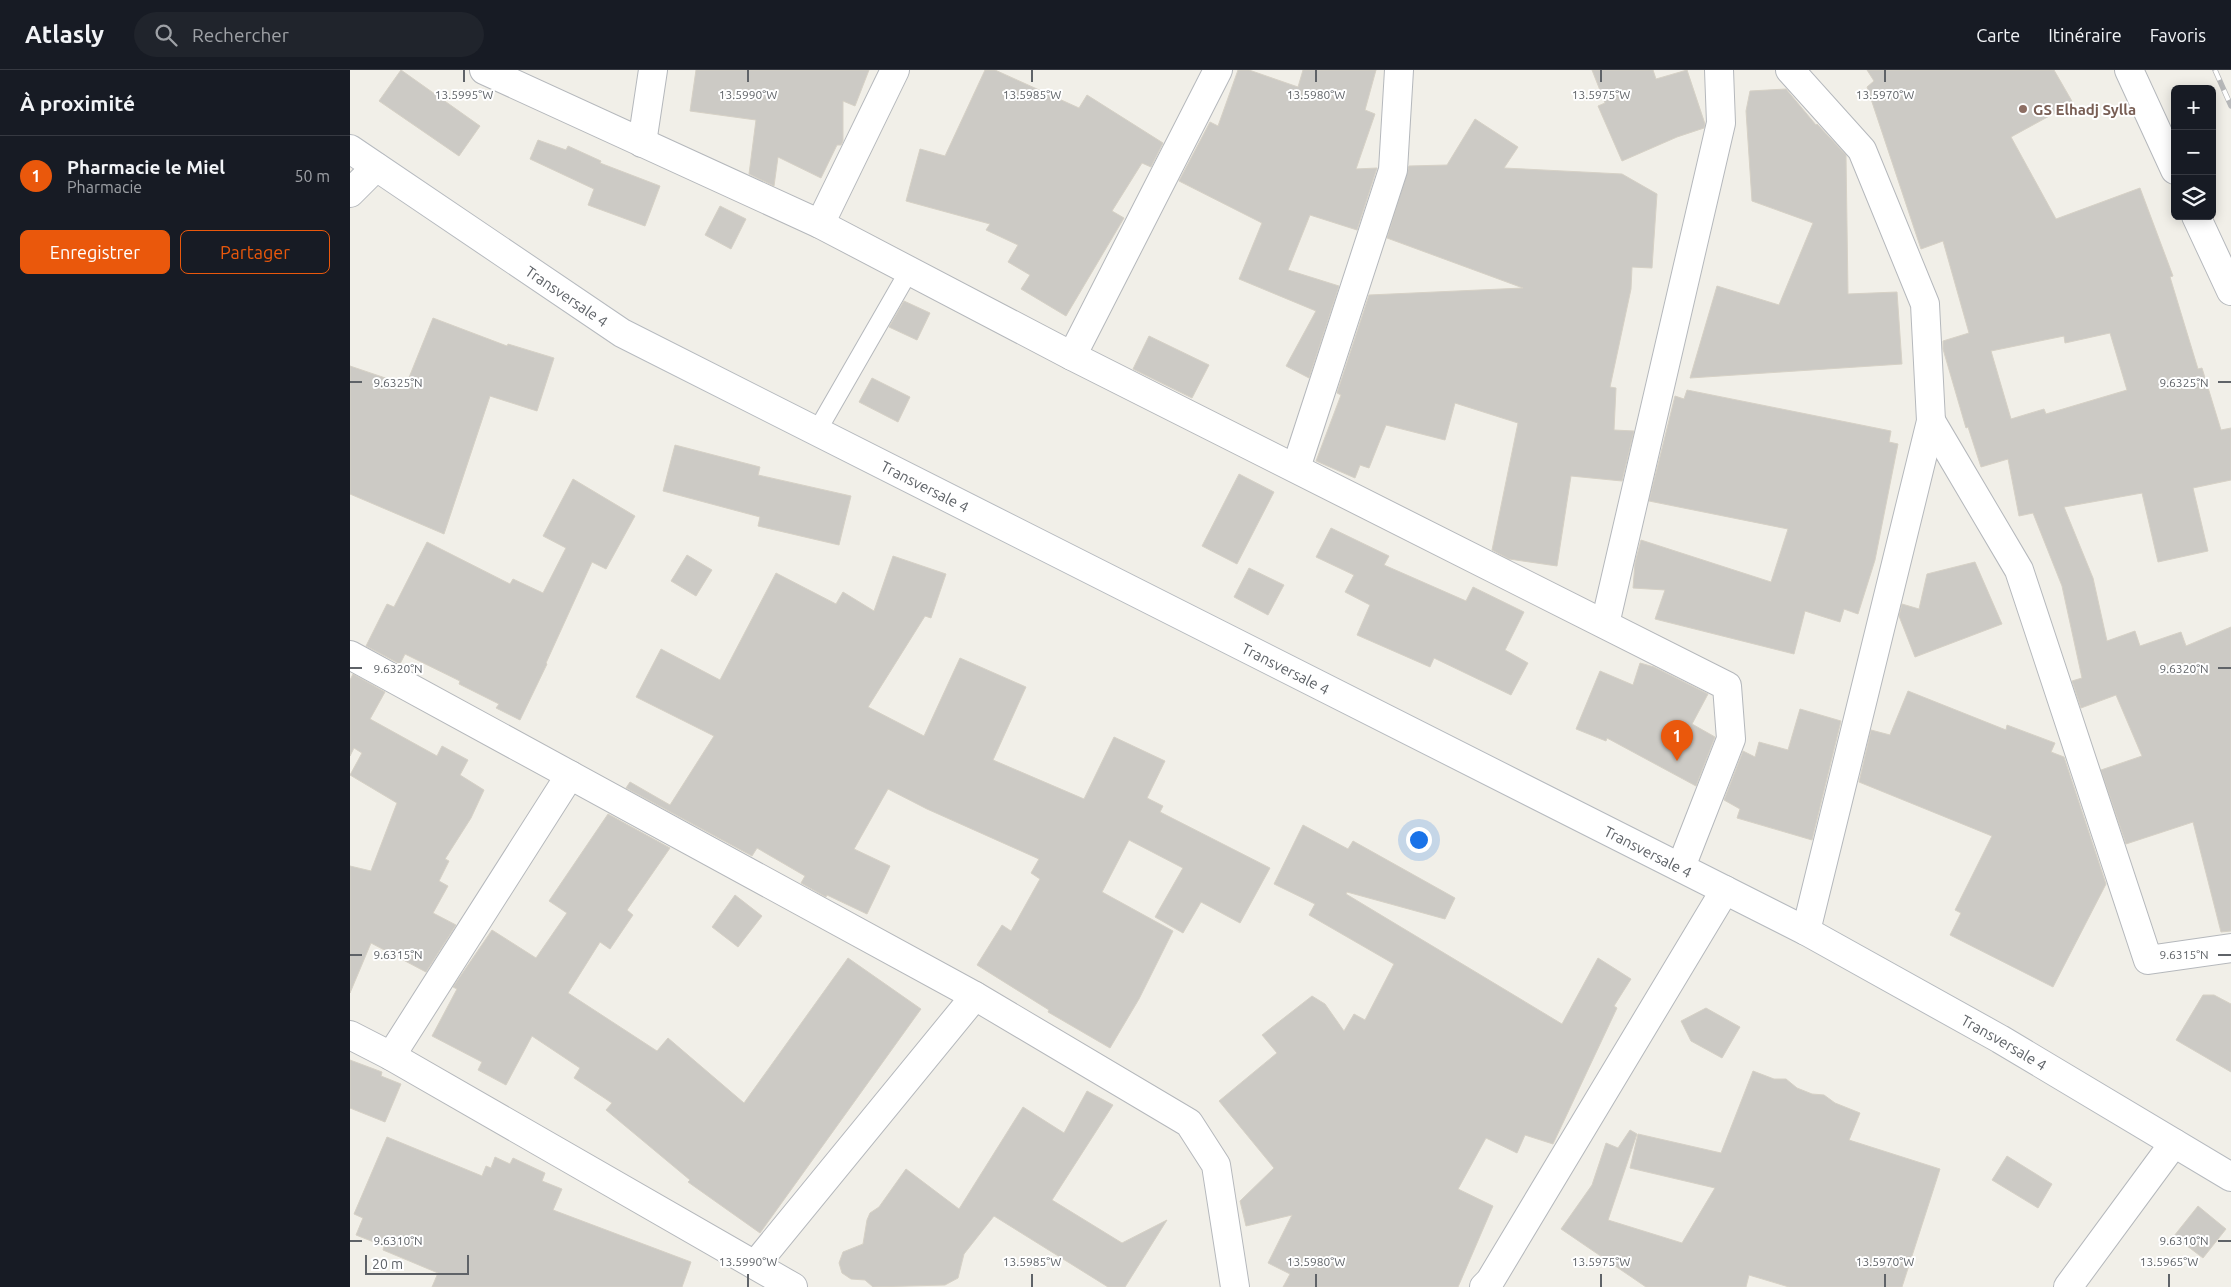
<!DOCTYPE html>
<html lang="fr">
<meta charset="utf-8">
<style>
body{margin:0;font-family:Ubuntu,sans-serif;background:#20242c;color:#f1f3f6}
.controls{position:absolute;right:15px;top:15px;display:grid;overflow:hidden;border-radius:8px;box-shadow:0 2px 12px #0003}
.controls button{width:45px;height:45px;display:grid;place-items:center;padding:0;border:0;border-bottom:1px solid #363941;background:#171b24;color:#f1f3f6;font:25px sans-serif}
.scale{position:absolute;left:15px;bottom:12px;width:104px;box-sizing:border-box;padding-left:5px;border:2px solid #5f6368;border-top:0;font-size:14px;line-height:18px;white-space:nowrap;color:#5f6368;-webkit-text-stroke:4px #fff;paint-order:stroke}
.you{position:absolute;left:1068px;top:769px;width:18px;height:18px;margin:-12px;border:4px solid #fff;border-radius:50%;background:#1a73e8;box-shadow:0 0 0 8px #1a73e833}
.badge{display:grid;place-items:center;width:32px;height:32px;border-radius:50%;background:#ea580c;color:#fff;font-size:16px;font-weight:700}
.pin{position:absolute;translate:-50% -41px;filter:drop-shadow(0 1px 2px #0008)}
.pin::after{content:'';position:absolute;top:26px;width:18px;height:15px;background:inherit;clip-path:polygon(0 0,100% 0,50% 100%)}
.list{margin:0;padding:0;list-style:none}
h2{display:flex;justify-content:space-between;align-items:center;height:65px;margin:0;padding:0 20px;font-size:21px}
h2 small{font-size:16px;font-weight:400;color:#9ea1a6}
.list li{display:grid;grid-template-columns:32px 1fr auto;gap:15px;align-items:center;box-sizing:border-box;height:80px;padding:0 20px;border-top:1px solid #363941}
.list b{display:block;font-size:19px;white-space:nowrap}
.list p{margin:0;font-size:16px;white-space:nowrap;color:#9ea1a6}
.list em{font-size:16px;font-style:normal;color:#9ea1a6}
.actions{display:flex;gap:10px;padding:15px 20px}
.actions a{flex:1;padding:11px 0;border:1px solid #ea580c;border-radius:8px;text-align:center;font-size:18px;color:#ea580c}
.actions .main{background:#ea580c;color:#fff}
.icon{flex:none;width:28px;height:28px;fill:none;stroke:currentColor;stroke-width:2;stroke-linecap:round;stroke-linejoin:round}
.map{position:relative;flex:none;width:1881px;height:1217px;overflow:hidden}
header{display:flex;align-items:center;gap:30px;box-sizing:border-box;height:70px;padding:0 25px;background:#171b24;border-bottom:1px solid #363941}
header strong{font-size:24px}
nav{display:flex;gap:28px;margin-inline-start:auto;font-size:18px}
.search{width:350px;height:45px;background:#20242c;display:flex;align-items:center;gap:12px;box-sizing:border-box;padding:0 18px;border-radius:28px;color:#9ea1a6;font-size:19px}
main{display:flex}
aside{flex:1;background:#171b24}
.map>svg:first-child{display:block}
</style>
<header>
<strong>Atlasly</strong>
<div class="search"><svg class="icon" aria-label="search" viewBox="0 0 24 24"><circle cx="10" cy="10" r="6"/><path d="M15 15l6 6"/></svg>Rechercher</div>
<nav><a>Carte</a><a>Itinéraire</a><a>Favoris</a></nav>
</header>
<main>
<aside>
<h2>À proximité<small></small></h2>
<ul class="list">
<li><span class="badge">1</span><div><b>Pharmacie le Miel</b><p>Pharmacie</p></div><em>50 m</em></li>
</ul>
<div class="actions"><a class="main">Enregistrer</a><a>Partager</a></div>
</aside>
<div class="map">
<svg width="1881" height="1217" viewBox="0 0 1881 1217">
<rect width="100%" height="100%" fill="#f1efe8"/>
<g fill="#cccac5" stroke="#d6d1c6" fill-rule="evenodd">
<polygon points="51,0 130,56 109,86 29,31"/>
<polygon points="346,0 519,0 505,36 493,31 493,71 491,75 487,75 471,108 428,87 424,116 399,104 406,50 340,41"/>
<polygon points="635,0 645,0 729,38 737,25 813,73 801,97 792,93 762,141 774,148 716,246 671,219 680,205 658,192 668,175 636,160 640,154 556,131 570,79 595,86"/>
<polygon points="888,0 899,0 948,17 953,0 1026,0 1015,40 1025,44 1006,99 1027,98 1007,160 960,145 938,200 989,216 959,308 936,296 966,241 889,209 912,153 829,111 860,52 868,56"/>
<polygon points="1242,0 1303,0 1306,9 1337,0 1355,54 1354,58 1327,67 1272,91 1248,36 1255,33"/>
<path d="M1517,0h187l19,33 -62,34 45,82 84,-31 33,88 -3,1 28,92 4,-1 19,62 10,-2v52l-38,8 15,63 -50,11 -16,-69 -78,14 29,71 14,63 28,-10 5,15 41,-14 5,14 45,-19v304l-10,1 -28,-110 -67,22 -25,-74 41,-14 -26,-61 -35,13 -9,-27 10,-3 -20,-92 -29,-73 -14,3 -11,-57 -27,8 -13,-40 -2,1 -23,-79v-8l26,-8 -26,-92 -22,8 -54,-162 7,-6zM1760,263l17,57 -81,24 -2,-5 -33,10 -20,-68 73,-15 1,7z"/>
<polygon points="1436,19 1466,55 1467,54 1496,85 1498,224 1547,222 1552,294 1340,308 1367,216 1429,235 1463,153 1402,131 1396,41 1400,21"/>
<polygon points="1125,49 1168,77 1154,98 1272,104 1307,124 1302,198 1282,197 1281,219 1260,317 1266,318 1264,360 1284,361 1272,411 1221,406 1207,496 1159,489 1142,480 1168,353 1105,333 1095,370 1036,355 1019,398 1010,395 1005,408 966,391 991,325 987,323 1019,225 1173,218 1037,168 1059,96 1097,95"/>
<polygon points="188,70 216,80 218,76 251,91 250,93 310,116 295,156 238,135 244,119 180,89"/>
<polygon points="370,136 396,149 381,179 355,165"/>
<polygon points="554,231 580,243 567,270 539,257"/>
<polygon points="83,248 157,276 158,274 204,288 187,341 140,326 94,464 0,424 0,296 56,315"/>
<polygon points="799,266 859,295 842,328 783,299"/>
<polygon points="522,308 560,327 548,352 509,332"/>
<polygon points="1337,320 1541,361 1539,372 1548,374 1525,490 1508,544 1494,539 1490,552 1455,541 1444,584 1305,549 1315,520 1283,518 1285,493 1291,470 1421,512 1438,459 1299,431 1325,326 1334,329"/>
<polygon points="325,375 410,397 408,405 501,426 489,475 408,456 410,447 313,421"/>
<polygon points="889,404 924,422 887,494 852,476"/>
<polygon points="223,409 285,446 256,499 242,492 196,593 197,594 170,650 146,638 149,634 109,614 110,611 55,584 50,594 16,576 37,534 44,537 77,472 160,514 163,509 193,523 216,478 193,466"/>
<polygon points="981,458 1039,486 1034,495 1116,531 1123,517 1174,542 1155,580 1178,593 1161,625 1084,588 1080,597 1007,565 1020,535 995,522 1004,505 966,487"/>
<polygon points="337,485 362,500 346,526 321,511"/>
<polygon points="543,486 596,504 581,548 575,546 518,637 574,666 610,588 676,617 643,690 734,729 764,667 815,691 797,728 813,736 810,742 920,798 890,853 851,832 833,863 805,847 833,798 779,770 752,822 823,861 789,929 760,978 698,942 699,940 627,895 652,855 661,861 690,809 681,803 689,789 577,739 538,719 504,779 540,796 517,844 477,825 476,827 451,813 455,806 407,778 402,786 276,718 280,712 320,735 364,666 286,627 311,579 370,610 426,503 486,534 493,522 524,541"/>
<polygon points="1625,492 1652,554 1565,587 1549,546 1552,534 1569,539 1577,504"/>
<polygon points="899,498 934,515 918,545 884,527"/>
<polygon points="1290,593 1304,597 1358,624 1342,654 1365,667 1346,716 1257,668 1256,671 1226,659 1250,601 1283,615"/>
<polygon points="3,604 35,622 20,649 87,686 92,676 118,690 110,705 134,720 121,748 95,789 99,791 89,811 98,816 83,843 106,855 76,902 21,873 0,923 0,796 21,801 47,733 0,705 12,683 4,678 0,686 0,610"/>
<polygon points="1558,621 1656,660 1657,655 1705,673 1701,682 1714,687 1756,814 1703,917 1600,865 1611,843 1605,840 1642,766 1509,712 1521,660 1540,665"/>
<polygon points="1450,639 1491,651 1462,770 1387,748 1390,739 1374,730 1393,681 1405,687 1409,672 1438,680"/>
<polygon points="258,744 320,778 277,840 283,845 260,879 250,872 218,923 307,981 318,968 394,1033 498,888 571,939 410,1163 338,1112 340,1110 256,1040 262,1033 224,1008 230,998 182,966 156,1015 128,1000 132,992 82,966 107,919 103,917 142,860 186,888 217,843 199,831"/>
<polygon points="953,755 998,779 1003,771 1105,828 1095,849 997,822 996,824 1212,954 1248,888 1281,909 1264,936 1267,938 1203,1074 1175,1065 1167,1083 1136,1068 1108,1119 1143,1136 1108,1217 933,1217 940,1204 918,1193 942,1145 896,1156 890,1131 924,1098 869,1031 927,983 912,965 962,926 975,934 994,961 1004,944 1015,950 1044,894 959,845 965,834 924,814"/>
<polygon points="385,825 412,846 388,877 362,857"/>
<polygon points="1853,925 1864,925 1881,934 1881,1002 1826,970"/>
<polygon points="1356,938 1390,957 1372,988 1341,971 1331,951"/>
<polygon points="0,990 32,1002 31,1006 51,1014 35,1052 0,1038"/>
<polygon points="1403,1001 1424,1009 1436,1009 1447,1018 1462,1024 1474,1025 1485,1033 1510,1043 1499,1070 1590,1099 1552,1217 1439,1217 1399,1205 1396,1217 1296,1217 1211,1159 1242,1115 1256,1073 1268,1078 1280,1060 1287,1064 1258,1150 1332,1173 1365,1118 1280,1098 1288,1064 1371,1083"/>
<polygon points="737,1021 763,1035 702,1130 772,1173 817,1150 775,1217 758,1217 644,1146 614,1184 608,1208 595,1215 523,1217 515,1210 501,1209 492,1203 489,1193 493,1182 513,1174 517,1150 520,1143 529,1137 556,1099 609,1139 673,1037 714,1063"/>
<polygon points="37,1067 132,1106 136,1096 141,1098 145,1087 160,1094 163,1088 195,1103 192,1111 212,1119 203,1140 341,1192 332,1217 82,1217 88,1203 33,1180 34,1176 6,1165 13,1148 4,1144"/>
<polygon points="1657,1086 1702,1114 1688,1138 1642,1110"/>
<polygon points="1848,1136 1876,1159 1853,1188 1824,1166"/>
</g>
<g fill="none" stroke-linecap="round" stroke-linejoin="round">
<g stroke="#b5b8bc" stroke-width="20">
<polyline id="lane" points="467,361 559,201"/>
</g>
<g stroke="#b5b8bc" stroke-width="30">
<g id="street">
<polyline points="134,0 470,154 722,286 1377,616 1381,669 1331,797"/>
<polyline points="1440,0 1512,80 1575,234 1581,351 1456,861"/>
<polyline points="1779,0 1825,100"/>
<polyline points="292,73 303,0"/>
<polyline points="0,123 26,97"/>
<polyline points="1846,146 1881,221"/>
<polyline points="470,154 545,0"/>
<polyline points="722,286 868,0"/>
<polyline points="1581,351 1669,500 1798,890 1881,878"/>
<polyline points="946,398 1043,100 1049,0"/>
<polyline points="1255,554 1371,53 1369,0"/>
<polyline points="0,585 625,926 839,1053 866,1095 885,1217"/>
<polyline points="0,965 41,986 443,1217"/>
<polyline points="41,986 220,705"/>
<polyline points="405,1195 625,926"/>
<polyline points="1134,1217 1140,1211 1375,820"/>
<polyline points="1718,1217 1824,1073"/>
</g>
</g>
<g stroke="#b6babf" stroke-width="30">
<g id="secondary">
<path id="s1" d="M0,79l272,184 1184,598 194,108 231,138"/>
</g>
</g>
<use href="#lane" stroke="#fff" stroke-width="18"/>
<use href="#street" stroke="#fff" stroke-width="28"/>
<use href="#secondary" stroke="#fff" stroke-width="28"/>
<g stroke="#b6b7b8" stroke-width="5.5">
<polyline id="rail" points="1865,0 1881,36"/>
</g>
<use href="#rail" stroke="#fff" stroke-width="4" stroke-dasharray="11" stroke-linecap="butt"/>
</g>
<path fill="none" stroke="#5f6368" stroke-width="2" d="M114,0v12M398,0v12M682,0v12M966,0v12M1251,0v12M1535,0v12M0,312h12M1868,312h13M0,598h12M1868,598h13M0,885h12M1868,885h13M0,1171h12M1868,1171h13M398,1204v13M682,1204v13M966,1204v13M1251,1204v13M1535,1204v13M1819,1204v13"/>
<circle fill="#8d6e63" stroke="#fff" stroke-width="2" cx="1673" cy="39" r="5"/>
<g text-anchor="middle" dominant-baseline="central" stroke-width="4" stroke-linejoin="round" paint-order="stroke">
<g font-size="15" font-weight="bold" fill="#785e54" stroke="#fff" text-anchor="start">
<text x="1683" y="39">GS Elhadj Sylla</text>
</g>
<g font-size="15" fill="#5f6368" stroke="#fff">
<text stroke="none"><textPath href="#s1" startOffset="262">Transversale 4</textPath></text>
<text stroke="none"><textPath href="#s1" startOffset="668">Transversale 4</textPath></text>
<text stroke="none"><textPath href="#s1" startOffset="1072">Transversale 4</textPath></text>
<text stroke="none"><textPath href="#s1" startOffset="1478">Transversale 4</textPath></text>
<text stroke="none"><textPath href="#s1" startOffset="1882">Transversale 4</textPath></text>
</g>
</g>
<g font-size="12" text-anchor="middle" fill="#5f6368" stroke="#fff" stroke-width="4" stroke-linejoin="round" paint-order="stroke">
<text x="114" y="29">13.5995°W</text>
<text x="398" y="29">13.5990°W</text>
<text x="682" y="29">13.5985°W</text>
<text x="966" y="29">13.5980°W</text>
<text x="1251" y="29">13.5975°W</text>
<text x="1535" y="29">13.5970°W</text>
<text x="48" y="317">9.6325°N</text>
<text x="1834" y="317">9.6325°N</text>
<text x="48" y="603">9.6320°N</text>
<text x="1834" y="603">9.6320°N</text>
<text x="48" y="889">9.6315°N</text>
<text x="1834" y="889">9.6315°N</text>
<text x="48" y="1175">9.6310°N</text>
<text x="1834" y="1175">9.6310°N</text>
<text x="398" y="1196">13.5990°W</text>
<text x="682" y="1196">13.5985°W</text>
<text x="966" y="1196">13.5980°W</text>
<text x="1251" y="1196">13.5975°W</text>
<text x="1535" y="1196">13.5970°W</text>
<text x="1819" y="1196">13.5965°W</text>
</g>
</svg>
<div class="controls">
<button>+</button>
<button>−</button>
<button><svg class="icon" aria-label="layers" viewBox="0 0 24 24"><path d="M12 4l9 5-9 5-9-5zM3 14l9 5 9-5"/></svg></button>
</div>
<div class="scale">20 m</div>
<div class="you"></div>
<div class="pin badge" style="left:1327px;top:691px">1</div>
</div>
</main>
